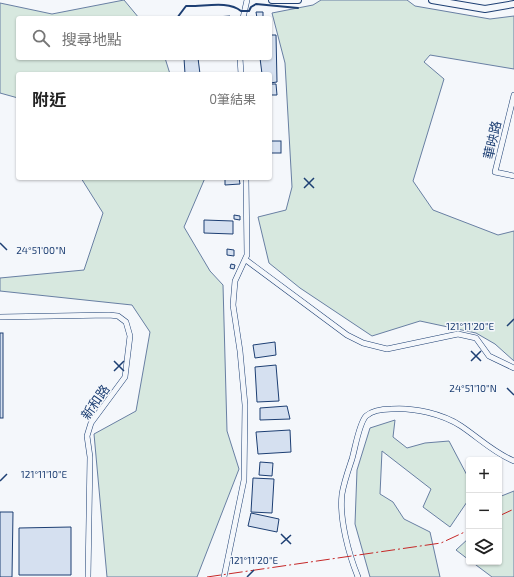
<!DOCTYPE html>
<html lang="zh-TW">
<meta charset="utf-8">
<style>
body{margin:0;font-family:"Exo 2","Noto Sans TC",sans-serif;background:#f6f6f6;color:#222}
.controls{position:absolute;right:12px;bottom:12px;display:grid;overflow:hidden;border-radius:4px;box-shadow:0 1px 3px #0004}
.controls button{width:36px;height:36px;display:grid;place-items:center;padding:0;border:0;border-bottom:1px solid #e0e0e0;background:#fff;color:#222;font:20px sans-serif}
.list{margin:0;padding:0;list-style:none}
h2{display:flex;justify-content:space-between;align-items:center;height:52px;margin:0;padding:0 16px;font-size:17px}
h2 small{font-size:13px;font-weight:400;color:#767676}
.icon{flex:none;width:22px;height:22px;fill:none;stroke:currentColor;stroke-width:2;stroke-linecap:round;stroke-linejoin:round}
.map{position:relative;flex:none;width:514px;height:577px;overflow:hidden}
.search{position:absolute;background:#fff;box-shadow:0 1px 3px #0004;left:16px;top:16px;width:256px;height:44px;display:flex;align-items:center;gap:10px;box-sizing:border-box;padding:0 14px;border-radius:4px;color:#767676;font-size:15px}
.panel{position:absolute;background:#fff;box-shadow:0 1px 3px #0004;left:16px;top:72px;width:256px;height:108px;border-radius:4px}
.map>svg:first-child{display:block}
</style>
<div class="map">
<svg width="514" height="577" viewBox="0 0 514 577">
<rect width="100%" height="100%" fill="#f4f7fb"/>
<g fill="#d7e8df" stroke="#687fa3">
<polygon points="124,0 139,18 18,18 18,58 165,58 170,74 18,74 18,98 0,93 0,3 52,14"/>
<polygon points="321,0 407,0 415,6 490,19 514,16 514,69 430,55 424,62 444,79 413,181 433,210 498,235 514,231 514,361 495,344 476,333 420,321 372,336 300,288 269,263 258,217 286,210 292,187 285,63 272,13 313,5"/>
<polygon points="81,178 205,178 184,227 210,271 223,285 227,431 239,469 197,577 107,577 94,434 136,411 150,332 132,305 0,291 0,278 84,270 103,213"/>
<polygon points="395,420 393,437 407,448 425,443 449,441 469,479 469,499 450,527 423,507 431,489 382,451 380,494 393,502 404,519 430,532 440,577 370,577 355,524 357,470 370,428"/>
<polygon points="514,491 514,577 492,577 472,562 499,562 499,497"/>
<polygon points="469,538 469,560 456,550"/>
</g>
<g fill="#d5e0f0" stroke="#1d3f73">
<polygon points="256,12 263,12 263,18 257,18"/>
<polygon points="230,16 230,18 216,18 216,17"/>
<polygon points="270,35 276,35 277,82 270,83 270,74 262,74 260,58 270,58"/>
<polygon points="184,58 198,58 200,74 185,74"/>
<polygon points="270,84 276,84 277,95 270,95"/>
<rect x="270" y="141" width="11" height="12"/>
<polygon points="225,178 239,178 240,184 225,185"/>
<polygon points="234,215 240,216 240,220 234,219"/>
<polygon points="204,220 233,221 233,234 204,233"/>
<polygon points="227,249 234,250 234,256 227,255"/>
<polygon points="231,264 235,265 234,269 230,268"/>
<rect x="0" y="333" width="3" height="85"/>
<polygon points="275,342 276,355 255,358 253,345"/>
<polygon points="276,365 279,401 257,402 255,367"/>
<polygon points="287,406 290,419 260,420 260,408"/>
<polygon points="290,430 291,452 258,454 256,432"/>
<polygon points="260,462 273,463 272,476 259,475"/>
<polygon points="253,478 274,479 272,513 251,512"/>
<polygon points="0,512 13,512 12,577 0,577"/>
<polygon points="251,513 279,519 277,532 248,526"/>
<polygon points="71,527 71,575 19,575 19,528"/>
</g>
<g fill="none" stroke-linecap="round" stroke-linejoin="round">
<g stroke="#1d3f73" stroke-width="6">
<g id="minor">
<polyline points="243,18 247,0"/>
<polyline points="240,58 241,74"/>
<polyline points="514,95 495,172 514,176"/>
<polyline points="246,260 347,335 363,343 387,349 458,334 476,338 489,356 514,368"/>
<polyline points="0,317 109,315 118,316 126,322 130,336 125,377 91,423 87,436 90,457 88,577"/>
<polyline points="224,577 244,480 245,405 240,351 233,305 235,281 247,255 246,178"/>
<path d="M358,577c-9,-22 -19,-58 -16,-83 2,-12 6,-23 10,-35 3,-10 7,-36 14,-43 7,-6 17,-7 25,-7 22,-2 52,5 70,17 18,12 33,27 53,35"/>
</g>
</g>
<g stroke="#1d3f73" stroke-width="8">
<g id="tertiary">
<polyline points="272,0 298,0"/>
<polyline points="432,0 485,9 514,4"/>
</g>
</g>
<use href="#minor" stroke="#f4f7fb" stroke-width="5"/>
<use href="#tertiary" stroke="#f4f7fb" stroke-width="6"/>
<path stroke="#1d3f73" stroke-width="2" d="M177,18l9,-12c17,1 42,-6 55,5h8l2,-4 5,-3 42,4"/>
<g stroke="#c62828" stroke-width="1" stroke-dasharray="14 3 2 3" stroke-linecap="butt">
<polyline points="499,516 514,509"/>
<polyline points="207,577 441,543 469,530"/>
</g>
</g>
<path fill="none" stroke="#1d3f73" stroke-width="1.5" d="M304,178l10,10M304,188l10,-10M0,243l7,7M507,326l7,-7M471,351l10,10M114,361l10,10M471,361l10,-10M114,371l10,-10M507,388l7,7M0,481l7,-7M281,534l10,10M281,544l10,-9M247,577l7,-7"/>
<g text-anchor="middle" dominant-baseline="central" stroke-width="3" stroke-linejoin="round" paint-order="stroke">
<g font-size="13" fill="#1d3f73" stroke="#f4f7fb">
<text transform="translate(492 140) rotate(-77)">華映路</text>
<text transform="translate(95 402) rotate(-55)">新和路</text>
</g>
</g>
<g font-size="10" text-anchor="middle" fill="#1d3f73" stroke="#f4f7fb" stroke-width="3" stroke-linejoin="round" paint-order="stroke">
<text x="41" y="254">24°51'00"N</text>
<text x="470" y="330">121°11'20"E</text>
<text x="473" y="392">24°51'10"N</text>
<text x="44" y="478">121°11'10"E</text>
<text x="254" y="564">121°11'20"E</text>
</g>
</svg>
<div class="controls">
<button>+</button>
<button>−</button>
<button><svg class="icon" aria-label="layers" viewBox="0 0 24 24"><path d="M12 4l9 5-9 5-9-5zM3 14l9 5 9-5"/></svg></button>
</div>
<div class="search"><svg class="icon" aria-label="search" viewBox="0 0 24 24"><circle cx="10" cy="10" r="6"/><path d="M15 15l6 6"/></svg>搜尋地點</div>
<section class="panel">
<h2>附近<small>0筆結果</small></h2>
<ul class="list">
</ul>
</section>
</div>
